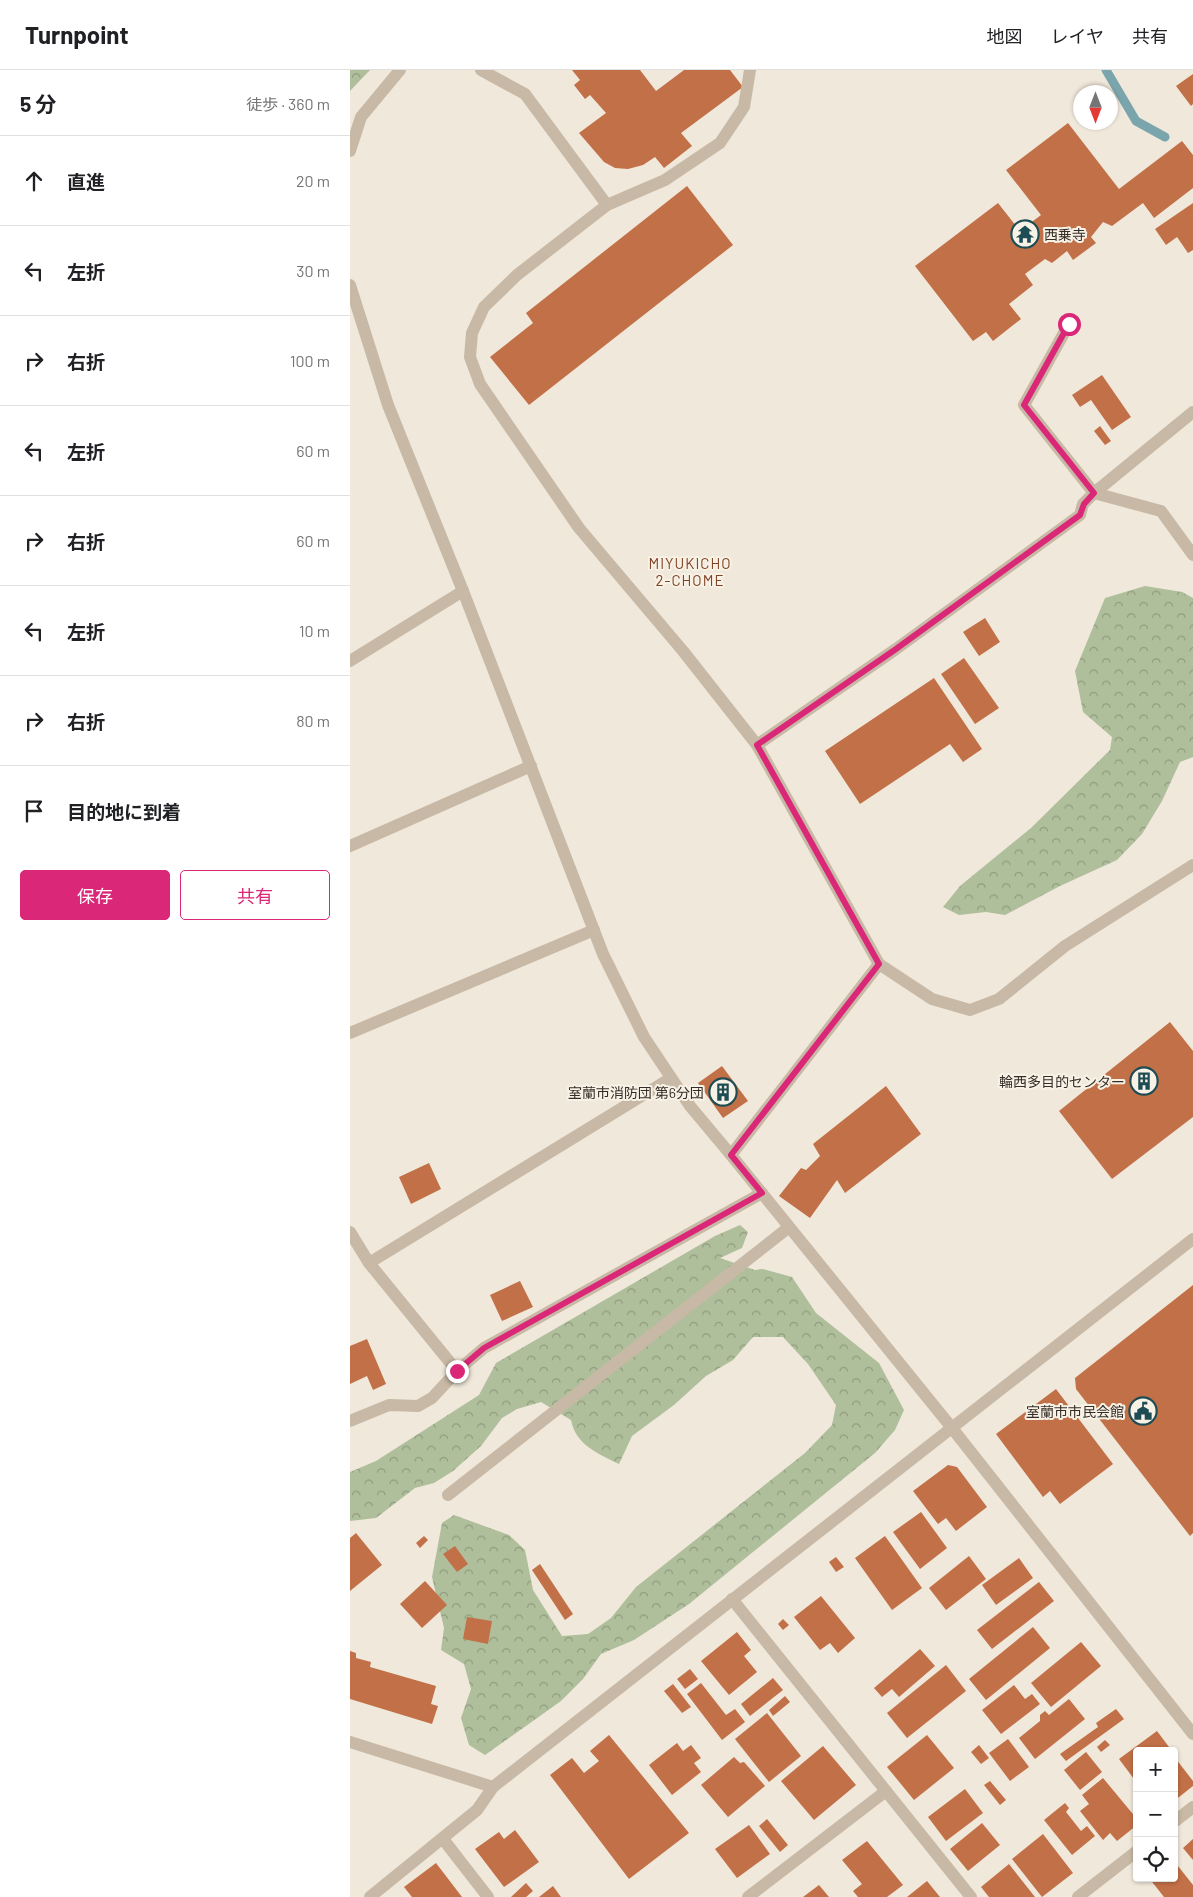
<!DOCTYPE html>
<html lang="ja">
<meta charset="utf-8">
<style>
body{margin:0;font-family:Barlow,"Noto Sans JP",sans-serif;background:#f2f2f2;color:#202124}
.controls{position:absolute;right:15px;bottom:15px;display:grid;overflow:hidden;border-radius:5px;box-shadow:0 1px 4px #0004}
.controls button{width:45px;height:45px;display:grid;place-items:center;padding:0;border:0;border-bottom:1px solid #e0e0e0;background:#fff;color:#202124;font:25px sans-serif}
.compass{position:absolute;left:723px;top:15px;width:45px;height:45px;border-radius:50%;background:#fff;box-shadow:0 1px 4px #0004;rotate:180deg}
.stop{position:absolute;width:15px;height:15px;margin:-11px;border:4px solid #db2777;border-radius:50%;background:#fff}
.stop.end{background:#db2777;border-color:#fff;box-shadow:0 1px 5px #0008}
.list{margin:0;padding:0;list-style:none}
h2{display:flex;justify-content:space-between;align-items:center;height:65px;margin:0;padding:0 20px;font-size:21px}
h2 small{font-size:16px;font-weight:400;color:#757577}
.list li{display:grid;grid-template-columns:32px 1fr auto;gap:15px;align-items:center;box-sizing:border-box;height:90px;padding:0 20px;border-top:1px solid #e0e0e0}
.list b{display:block;font-size:19px;white-space:nowrap}
.list em{font-size:16px;font-style:normal;color:#757577}
.actions{display:flex;gap:10px;padding:15px 20px}
.actions a{flex:1;padding:11px 0;border:1px solid #db2777;border-radius:5px;text-align:center;font-size:18px;color:#db2777}
.actions .main{background:#db2777;color:#fff}
.icon{flex:none;width:28px;height:28px;fill:none;stroke:currentColor;stroke-width:2;stroke-linecap:round;stroke-linejoin:round}
.map{position:relative;flex:none;width:843px;height:1827px;overflow:hidden}
header{display:flex;align-items:center;gap:30px;box-sizing:border-box;height:70px;padding:0 25px;background:#fff;border-bottom:1px solid #e0e0e0}
header strong{font-size:24px}
nav{display:flex;gap:28px;margin-inline-start:auto;font-size:18px}
main{display:flex}
aside{flex:1;background:#fff}
.map>svg:first-child{display:block}
</style>
<header>
<strong>Turnpoint</strong>
<nav><a>地図</a><a>レイヤ</a><a>共有</a></nav>
</header>
<main>
<aside>
<h2>5 分<small>徒歩 · 360 m</small></h2>
<ul class="list">
<li><svg class="icon" aria-label="ahead" viewBox="0 0 24 24"><path d="M12 20V5M6 11l6-6 6 6"/></svg><div><b>直進</b></div><em>20 m</em></li>
<li><svg class="icon" aria-label="left" viewBox="0 0 24 24"><path d="M17 20v-9H6M10 6l-5 5 5 5"/></svg><div><b>左折</b></div><em>30 m</em></li>
<li><svg class="icon" aria-label="right" viewBox="0 0 24 24"><path d="M7 20v-9h11M14 6l5 5-5 5"/></svg><div><b>右折</b></div><em>100 m</em></li>
<li><svg class="icon" aria-label="left" viewBox="0 0 24 24"><path d="M17 20v-9H6M10 6l-5 5 5 5"/></svg><div><b>左折</b></div><em>60 m</em></li>
<li><svg class="icon" aria-label="right" viewBox="0 0 24 24"><path d="M7 20v-9h11M14 6l5 5-5 5"/></svg><div><b>右折</b></div><em>60 m</em></li>
<li><svg class="icon" aria-label="left" viewBox="0 0 24 24"><path d="M17 20v-9H6M10 6l-5 5 5 5"/></svg><div><b>左折</b></div><em>10 m</em></li>
<li><svg class="icon" aria-label="right" viewBox="0 0 24 24"><path d="M7 20v-9h11M14 6l5 5-5 5"/></svg><div><b>右折</b></div><em>80 m</em></li>
<li><svg class="icon" aria-label="arrive" viewBox="0 0 24 24"><path d="M6 21V4h12l-3 4 3 4H6"/></svg><div><b>目的地に到着</b></div></li>
</ul>
<div class="actions"><a class="main">保存</a><a>共有</a></div>
</aside>
<div class="map">
<svg width="843" height="1827" viewBox="0 0 843 1827">
<defs>
<pattern id="forest-crowns" width="20" height="18" patternUnits="userSpaceOnUse" patternTransform="scale(1.25)"><rect width="20" height="18" fill="#afbf9b"/><path d="M2 6a3 3 0 1 1 6 0M12 15a3 3 0 1 1 6 0" fill="none" stroke="#8f9c7e"/></pattern>
</defs>
<rect width="100%" height="100%" fill="#f0e8da"/>
<g fill="url(#forest-crowns)">
<polygon points="0,0 20,0 0,21"/>
<polygon points="795,516 832,522 843,528 843,687 830,692 812,731 792,764 767,790 710,816 655,845 636,842 609,845 593,837 610,816 681,758 760,680 762,667 733,642 725,601 755,528"/>
<path d="M390,1155l8,7 -6,16 -22,10 35,12 8,-1 29,8 24,36 63,50 25,47 -9,20 -20,23 -186,151 -55,36 -33,14 -18,25 -22,22 -76,54 -16,-10 -8,-27 10,-29 -7,-25 -23,-14 3,-22 -12,-51 10,-54 12,-8 55,20 16,15 8,40 29,46 26,-2 23,-16 25,-31 169,-134 27,-28 4,-20 -28,-41 -25,-27h-30l-20,23 -27,16 -32,29 -42,31 -13,28c-22,-11 -43,-19 -48,-44l-30,-18 -24,7 -15,9 -21,28 -28,25 -19,12 -19,5 -39,30 -26,3v-49l26,-11 103,-66 17,-32 219,-127z"/>
</g>
<g fill="none" stroke-linecap="round" stroke-linejoin="round">
<polyline stroke="#7aa5ac" stroke-width="9" points="756,0 786,51 815,67"/>
</g>
<g fill="#c27047">
<polygon points="222,0 290,0 306,21 334,0 380,0 393,17 331,63 342,76 314,98 305,87 293,95 278,99 265,98 254,92 229,63 256,43 240,25 235,29 224,15 230,10"/>
<polygon points="843,4 843,34 841,36 826,16"/>
<polygon points="718,53 769,119 832,71 843,85 843,118 804,148 793,133 762,156 753,152 741,167 746,173 723,190 717,181 702,193 695,189 675,204 683,215 659,234 671,249 643,271 636,262 623,271 565,196 648,133 670,161 691,145 656,100"/>
<polygon points="337,116 383,175 179,335 140,287 183,253 176,243"/>
<polygon points="843,133 843,180 838,183 827,167 816,175 805,159"/>
<polygon points="752,305 781,347 762,360 741,330 730,337 722,325"/>
<polygon points="750,356 761,371 755,375 744,361"/>
<polygon points="635,548 650,572 629,586 613,562"/>
<polygon points="614,588 649,638 625,654 591,604"/>
<polygon points="584,608 632,679 613,692 600,674 510,734 475,681"/>
<polygon points="820,952 843,981 843,1047 762,1109 709,1041"/>
<polygon points="372,996 398,1031 373,1048 348,1013"/>
<polygon points="536,1016 571,1064 495,1123 487,1110 460,1148 429,1126 451,1098 456,1100 470,1086 463,1074"/>
<polygon points="79,1093 91,1119 61,1134 49,1107"/>
<polygon points="170,1211 183,1237 152,1251 140,1225"/>
<polygon points="843,1215 843,1463 840,1466 726,1319 725,1308"/>
<polygon points="17,1269 36,1314 23,1320 17,1306 0,1314 0,1276"/>
<polygon points="706,1319 763,1394 710,1434 700,1421 693,1427 646,1364"/>
<polygon points="598,1395 607,1397 637,1437 606,1461 596,1448 588,1454 563,1421"/>
<polygon points="571,1442 597,1478 570,1499 543,1462"/>
<polygon points="6,1463 32,1495 0,1521 0,1468"/>
<polygon points="74,1466 78,1470 70,1478 66,1473"/>
<polygon points="535,1466 572,1518 542,1540 505,1488"/>
<polygon points="105,1476 118,1494 107,1502 93,1484"/>
<polygon points="619,1486 636,1509 596,1540 579,1518"/>
<polygon points="486,1487 494,1497 486,1502 479,1492"/>
<polygon points="669,1488 683,1508 646,1535 632,1515"/>
<polygon points="190,1494 223,1544 215,1550 182,1500"/>
<polygon points="75,1511 97,1535 72,1558 50,1534"/>
<polygon points="689,1512 704,1531 642,1579 627,1560"/>
<polygon points="471,1526 505,1568 488,1583 480,1573 470,1580 444,1547"/>
<polygon points="117,1547 142,1551 138,1574 113,1569"/>
<polygon points="433,1549 439,1555 433,1560 428,1554"/>
<polygon points="683,1557 700,1578 636,1630 619,1609"/>
<polygon points="387,1562 401,1580 394,1586 407,1602 379,1625 351,1591"/>
<polygon points="731,1572 751,1596 701,1637 681,1613"/>
<polygon points="570,1579 585,1596 549,1627 542,1619 532,1627 524,1618"/>
<polygon points="0,1581 6,1583 6,1588 21,1592 20,1597 86,1616 81,1634 88,1636 82,1654 0,1629"/>
<polygon points="596,1595 616,1621 557,1668 537,1643"/>
<polygon points="340,1599 348,1609 335,1619 327,1609"/>
<polygon points="423,1608 433,1620 400,1646 391,1634"/>
<polygon points="351,1613 376,1645 385,1639 395,1652 372,1670 337,1624"/>
<polygon points="323,1614 341,1637 332,1643 314,1621"/>
<polygon points="664,1615 675,1629 682,1624 690,1634 651,1664 632,1640"/>
<polygon points="435,1626 440,1632 423,1646 419,1640"/>
<polygon points="719,1629 735,1649 685,1689 669,1668 690,1651 690,1645 695,1641 699,1645"/>
<polygon points="766,1639 774,1649 716,1691 710,1684 748,1657 746,1653"/>
<polygon points="417,1643 451,1686 419,1712 385,1669"/>
<polygon points="807,1661 822,1681 787,1681 787,1713 769,1689"/>
<polygon points="259,1665 339,1763 279,1809 200,1705 222,1688 234,1703 249,1691 240,1681"/>
<polygon points="577,1665 604,1698 564,1730 537,1697"/>
<polygon points="658,1669 679,1697 660,1711 639,1683"/>
<polygon points="755,1670 760,1675 751,1682 747,1677"/>
<polygon points="327,1673 333,1681 341,1675 351,1688 344,1693 351,1702 322,1725 299,1695"/>
<polygon points="629,1675 639,1688 631,1694 621,1682"/>
<polygon points="473,1676 506,1715 464,1750 431,1711"/>
<polygon points="736,1682 752,1702 730,1720 714,1700"/>
<polygon points="384,1687 390,1693 394,1692 415,1716 378,1747 351,1715"/>
<polygon points="826,1689 843,1711 843,1716 824,1731 824,1690"/>
<polygon points="753,1708 787,1749 787,1755 767,1771 760,1763 753,1770 730,1741 739,1734 732,1725"/>
<polygon points="640,1711 656,1730 650,1735 634,1715"/>
<polygon points="615,1719 633,1743 596,1771 578,1747"/>
<polygon points="715,1733 719,1738 716,1742 731,1761 737,1756 745,1766 722,1785 694,1750"/>
<polygon points="417,1749 438,1775 430,1782 409,1756"/>
<polygon points="632,1753 650,1775 618,1801 600,1779"/>
<polygon points="399,1755 420,1784 387,1808 365,1779"/>
<polygon points="165,1760 189,1792 154,1817 125,1779 149,1762 154,1769"/>
<polygon points="693,1764 723,1803 692,1827 662,1789"/>
<polygon points="843,1769 843,1790 833,1778"/>
<polygon points="517,1771 553,1815 537,1827 508,1827 503,1821 512,1814 492,1790"/>
<polygon points="824,1791 843,1815 843,1827 814,1827 799,1808 824,1808"/>
<polygon points="86,1793 112,1827 62,1827 54,1817"/>
<polygon points="659,1794 685,1827 639,1827 631,1817"/>
<polygon points="577,1811 590,1827 557,1827"/>
<polygon points="176,1813 183,1821 176,1827 161,1827"/>
<polygon points="469,1815 479,1827 453,1827"/>
<polygon points="203,1816 211,1827 189,1827"/>
</g>
<g fill="none" stroke-linecap="round" stroke-linejoin="round">
<g stroke="#c8b9a6" stroke-width="12">
<polyline points="131,0 175,24 257,135"/>
<polyline points="0,776 181,696"/>
<polyline points="0,963 244,860"/>
<polyline points="0,1162 19,1193 107,1301"/>
<polyline points="19,1193 321,1008"/>
<polyline points="0,1351 39,1335 68,1336 82,1328 107,1301 134,1278 412,1123"/>
<polyline points="98,1425 438,1158"/>
</g>
<g stroke="#c8b9a6" stroke-width="12">
<polyline points="400,0 394,37 370,73 315,110 257,135 167,205 134,237 122,263 120,287 130,314 229,458 333,581 407,675 529,894 582,929 620,940 649,929 715,876 843,795"/>
<polyline points="0,81 11,47 50,0"/>
<polyline points="0,215 38,335 113,521 253,884 294,967 340,1036 381,1085 529,894"/>
<polyline points="719,254 674,335 744,423 811,441 843,485"/>
<polyline points="0,591 113,521"/>
<polyline points="407,675 546,579 730,445 733,434 744,423 843,342"/>
<polyline points="602,1358 843,1664"/>
<polyline points="382,1529 621,1827"/>
<polyline points="824,1752 843,1737"/>
<polyline points="93,1769 138,1827"/>
<polyline points="20,1827 127,1740 143,1717"/>
<polyline points="398,1827 536,1721"/>
<polyline points="728,1827 787,1781"/>
</g>
<g stroke="#c8b9a6" stroke-width="12">
<polyline points="381,1085 602,1358"/>
<polyline points="0,1672 143,1717 843,1169"/>
</g>
</g>
<g fill="none" stroke-linecap="round" stroke-linejoin="round">
<polyline stroke="#db2777" stroke-width="6" points="107,1301 134,1278 412,1123 381,1085 529,894 407,675 546,579 730,445 734,434 744,423 674,335 719,254"/>
</g>
<defs>
<g id="temple-ring" transform="scale(1.4375)"><circle r="9.5" fill="#f8f2e6" stroke="#1e4c54" stroke-width="1.5"/><path d="M0-6L5-2H3V0L6.5 2.5H4V6H1.5V3h-3V6H-4V2.5H-6.5L-3 0V-2H-5Z" fill="#1e4c54"/></g>
<g id="building-ring" transform="scale(1.4375)"><circle r="9.5" fill="#f8f2e6" stroke="#1e4c54" stroke-width="1.5"/><path d="M-4-6H4V6H1V3H-1V6H-4ZM-2.5-4.3h1.7v1.8h-1.7ZM.8-4.3h1.7v1.8H.8ZM-2.5-1h1.7V.8h-1.7ZM.8-1h1.7V.8H.8Z" fill="#1e4c54"/></g>
<g id="civic-ring" transform="scale(1.4375)"><circle r="9.5" fill="#f8f2e6" stroke="#1e4c54" stroke-width="1.5"/><path d="M-.6-6.5H3V-4.5H.6V-3L4-1V1h2V6H-6V1h2V-1L-.6-3ZM-1.2 2.5V6h2.4V2.5Z" fill="#1e4c54"/></g>
</defs>
<g fill-rule="evenodd">
<use href="#temple-ring" x="675" y="164"/>
<use href="#building-ring" x="794" y="1011"/>
<use href="#building-ring" x="373" y="1022"/>
<use href="#civic-ring" x="793" y="1341"/>
</g>
<g text-anchor="middle" dominant-baseline="central" stroke-width="4" stroke-linejoin="round" paint-order="stroke">
<g font-size="14" fill="#342d27" stroke="#f8f2e6" text-anchor="end">
<text x="694" y="164" text-anchor="start">西乗寺</text>
<text x="775" y="1011">輪西多目的センター</text>
<text x="354" y="1022">室蘭市消防団 第6分団</text>
<text x="774" y="1341">室蘭市市民会館</text>
</g>
<g font-size="15" letter-spacing="1" fill="#814223" stroke="#f8f2e6">
<text x="340" y="493">MIYUKICHO<tspan x="340" dy="17">2-CHOME</tspan></text>
</g>
</g>
</svg>
<div class="controls">
<button>+</button>
<button>−</button>
<button><svg class="icon" aria-label="locate" viewBox="0 0 24 24"><circle cx="12" cy="12" r="6"/><path d="M12 2v4M12 18v4M2 12h4M18 12h4"/></svg></button>
</div>
<svg class="compass" viewBox="-18 -18 36 36"><path d="M0-13l5 13h-10z" fill="#e53935"/><path d="M0 13l5-13h-10z" fill="#757577"/></svg>
<div class="stop" style="left:719px;top:254px"></div>
<div class="stop end" style="left:107px;top:1301px"></div>
</div>
</main>
